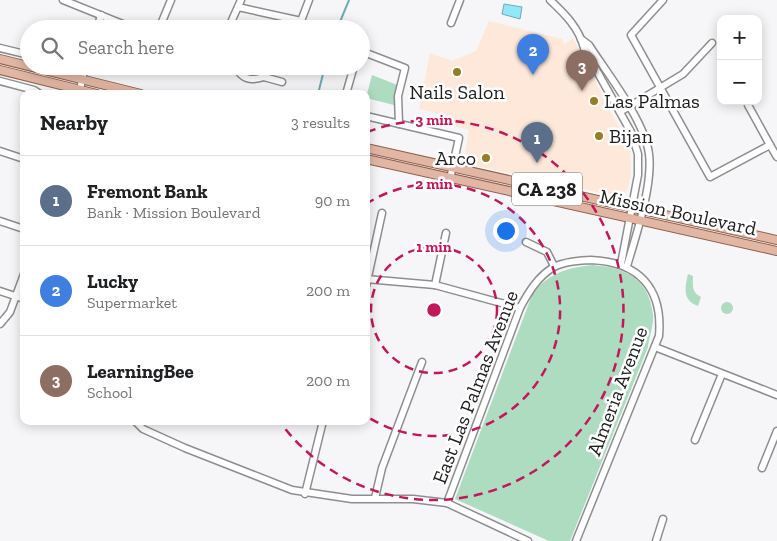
<!DOCTYPE html>
<meta charset="utf-8">
<style>
body{margin:0;font-family:"Zilla Slab",serif;background:#f2f2f2;color:#202124}
.controls{position:absolute;right:15px;top:15px;display:grid;overflow:hidden;border-radius:10px;box-shadow:0 2px 12px #0003}
.controls button{width:45px;height:45px;display:grid;place-items:center;padding:0;border:0;border-bottom:1px solid #e0e0e0;background:#fff;color:#202124;font:25px sans-serif}
.you{position:absolute;left:505px;top:230px;width:18px;height:18px;margin:-12px;border:4px solid #fff;border-radius:50%;background:#1a73e8;box-shadow:0 0 0 8px #1a73e833}
.badge{display:grid;place-items:center;width:32px;height:32px;border-radius:50%;background:#967e25;color:#fff;font-size:16px;font-weight:700}
.pin{position:absolute;translate:-50% -41px;filter:drop-shadow(0 1px 2px #0008)}
.pin::after{content:'';position:absolute;top:26px;width:18px;height:15px;background:inherit;clip-path:polygon(0 0,100% 0,50% 100%)}
.list{margin:0;padding:0;list-style:none}
h2{display:flex;justify-content:space-between;align-items:center;height:65px;margin:0;padding:0 20px;font-size:21px}
h2 small{font-size:16px;font-weight:400;color:#757577}
.list li{display:grid;grid-template-columns:32px 1fr auto;gap:15px;align-items:center;box-sizing:border-box;height:90px;padding:0 20px;border-top:1px solid #e0e0e0}
.list b{display:block;font-size:19px;white-space:nowrap}
.list p{margin:0;font-size:16px;white-space:nowrap;color:#757577}
.list em{font-size:16px;font-style:normal;color:#757577}
.icon{flex:none;width:28px;height:28px;fill:none;stroke:currentColor;stroke-width:2;stroke-linecap:round;stroke-linejoin:round}
.map{position:relative;flex:none;width:777px;height:541px;overflow:hidden}
.search{position:absolute;background:#fff;box-shadow:0 2px 12px #0003;left:20px;top:20px;width:350px;height:55px;display:flex;align-items:center;gap:12px;box-sizing:border-box;padding:0 18px;border-radius:28px;color:#757577;font-size:19px}
.panel{position:absolute;background:#fff;box-shadow:0 2px 12px #0003;left:20px;top:90px;width:350px;height:335px;border-radius:10px}
.map>svg:first-child{display:block}
</style>
<div class="map">
<svg width="777" height="541" viewBox="0 0 777 541">
<rect width="100%" height="100%" fill="#f6f6f8"/>
<polygon fill="#fde8d9" points="489,21 562,39 564,45 573,38 630,149 631,173 628,188 625,193 615,196 467,164 464,160 469,130 447,124 448,116 419,109 430,53 452,61 476,51"/>
<g fill="#addcc0">
<polygon points="372,75 400,86 398,106 366,98"/>
<path d="M593,265c33,3 56,13 60,50 1,10 -4,22 -5,32l-78,194h-21l-94,-42 77,-204c16,-22 34,-27 61,-30z"/>
<path d="M688,274l5,2c0,9 -2,16 8,21l-3,9c-16,-6 -13,-18 -10,-32z"/>
<circle cx="727" cy="308" r="6"/>
</g>
<polygon fill="#92e8f6" stroke="#6fabb5" points="504,4 522,7 520,19 502,14"/>
<g fill="none" stroke-linecap="round" stroke-linejoin="round">
<g stroke="#6fabb5" stroke-width="2">
<polyline points="337,29 349,0"/>
<polyline points="318,94 325,66"/>
</g>
<g stroke="#8d8e90" stroke-width="9">
<g id="minor">
<polyline points="63,0 135,29"/>
<path d="M550,0c15,14 29,28 34,48l47,84 7,22v21l-17,89"/>
<polyline points="663,0 631,35 710,177 770,145 777,157"/>
<polyline points="238,7 301,21 309,0"/>
<polyline points="451,23 460,0"/>
<polyline points="97,29 101,15"/>
<polyline points="159,29 171,0"/>
<polyline points="228,29 241,0"/>
<path d="M581,39l8,6c18,28 56,76 60,109 4,31 -13,82 -22,112"/>
<polyline points="0,48 29,55"/>
<polyline points="361,51 405,68 398,96 399,124"/>
<polyline points="220,66 238,71 246,68 259,71 264,77 282,82"/>
<path d="M238,71c7,10 16,9 26,6"/>
<polyline points="0,81 34,90 40,94"/>
<polyline points="79,94 85,66"/>
<polyline points="346,94 354,66"/>
<polyline points="748,105 770,145"/>
<polyline points="620,112 683,74 712,43"/>
<polyline points="366,116 459,138 450,179"/>
<polyline points="0,151 24,159"/>
<polyline points="0,221 24,229"/>
<polyline points="526,242 547,252 554,266"/>
<polyline points="366,279 435,285 520,308"/>
<polyline points="435,285 446,233"/>
<polyline points="366,286 382,213"/>
<polyline points="0,291 24,299"/>
<polyline points="0,324 10,312 24,274"/>
<polyline points="655,347 777,395"/>
<polyline points="135,421 143,429 185,448 292,490 352,499 413,499 447,503 528,541"/>
<polyline points="695,440 722,374"/>
<polyline points="762,468 777,431"/>
<polyline points="305,494 323,421"/>
<polyline points="375,498 382,468 422,362"/>
<path d="M447,503l73,-195c8,-15 18,-32 34,-41 9,-5 27,-7 37,-7 48,2 72,28 68,76l-83,205"/>
<polyline points="656,541 663,519"/>
</g>
</g>
<g stroke="#90614e" stroke-width="10">
<g id="major">
<polyline points="0,59 141,94"/>
<polyline points="0,70 97,94"/>
<polyline points="366,148 777,240"/>
<polyline points="366,159 777,251"/>
</g>
</g>
<use href="#minor" stroke="#fff" stroke-width="6"/>
<use href="#major" stroke="#e2b6a4" stroke-width="8"/>
</g>
<g fill="none" stroke="#c2185b" stroke-width="2.5" stroke-dasharray="9 6">
<circle cx="434" cy="310" r="63"/>
<path d="M366 204A126 126 0 1 1 366 416"/>
<path d="M367 132A190 190 0 1 1 280 422"/>
</g>
<g fill="#967e25" stroke="#fff" stroke-width="2">
<circle cx="457" cy="72" r="5"/>
<circle cx="594" cy="101" r="5"/>
<circle cx="599" cy="136" r="5"/>
<circle cx="486" cy="158" r="5"/>
</g>
<g text-anchor="middle" dominant-baseline="central" stroke-width="5" stroke-linejoin="round" paint-order="stroke">
<rect fill="#fff" stroke="#606161" stroke-width="1" x="512" y="172.5" width="70" height="33" rx="4"/>
<g font-size="19" font-weight="bold" fill="#1c1d1d">
<text x="547" y="189">CA 238</text>
</g>
<g font-size="20" fill="#1c1d1d" stroke="#fff" text-anchor="start">
<text x="457" y="92" text-anchor="middle">Nails Salon</text>
<text x="604" y="101">Las Palmas</text>
<text x="609" y="136">Bijan</text>
<text x="476" y="158" text-anchor="end">Arco</text>
</g>
<g font-size="20" fill="#1c1d1d" stroke="#fff">
<text transform="translate(678 212) rotate(12)">Mission Boulevard</text>
<text transform="translate(475 387) rotate(-69)">East Las Palmas Avenue</text>
<text transform="translate(617 391) rotate(-69)">Almeria Avenue</text>
</g>
</g>
<circle cx="434" cy="310" r="8" fill="#c2185b" stroke="#fff" stroke-width="2.5"/>
<g font-size="15" text-anchor="middle" font-weight="bold" fill="#c2185b" stroke="#fff" stroke-width="5" stroke-linejoin="round" paint-order="stroke">
<text x="434" y="125">3 min</text>
<text x="434" y="189">2 min</text>
<text x="434" y="252">1 min</text>
</g>
</svg>
<div class="controls">
<button>+</button>
<button>−</button>
</div>
<div class="you"></div>
<div class="pin badge" style="left:537px;top:163px;background:#5c6f8a">1</div>
<div class="pin badge" style="left:533px;top:75px;background:#3f7fe0">2</div>
<div class="pin badge" style="left:582px;top:91px;background:#8d6e63">3</div>
<div class="search"><svg class="icon" aria-label="search" viewBox="0 0 24 24"><circle cx="10" cy="10" r="6"/><path d="M15 15l6 6"/></svg>Search here</div>
<section class="panel">
<h2>Nearby<small>3 results</small></h2>
<ul class="list">
<li><span class="badge" style="background:#5c6f8a">1</span><div><b>Fremont Bank</b><p>Bank · Mission Boulevard</p></div><em>90 m</em></li>
<li><span class="badge" style="background:#3f7fe0">2</span><div><b>Lucky</b><p>Supermarket</p></div><em>200 m</em></li>
<li><span class="badge" style="background:#8d6e63">3</span><div><b>LearningBee</b><p>School</p></div><em>200 m</em></li>
</ul>
</section>
</div>
